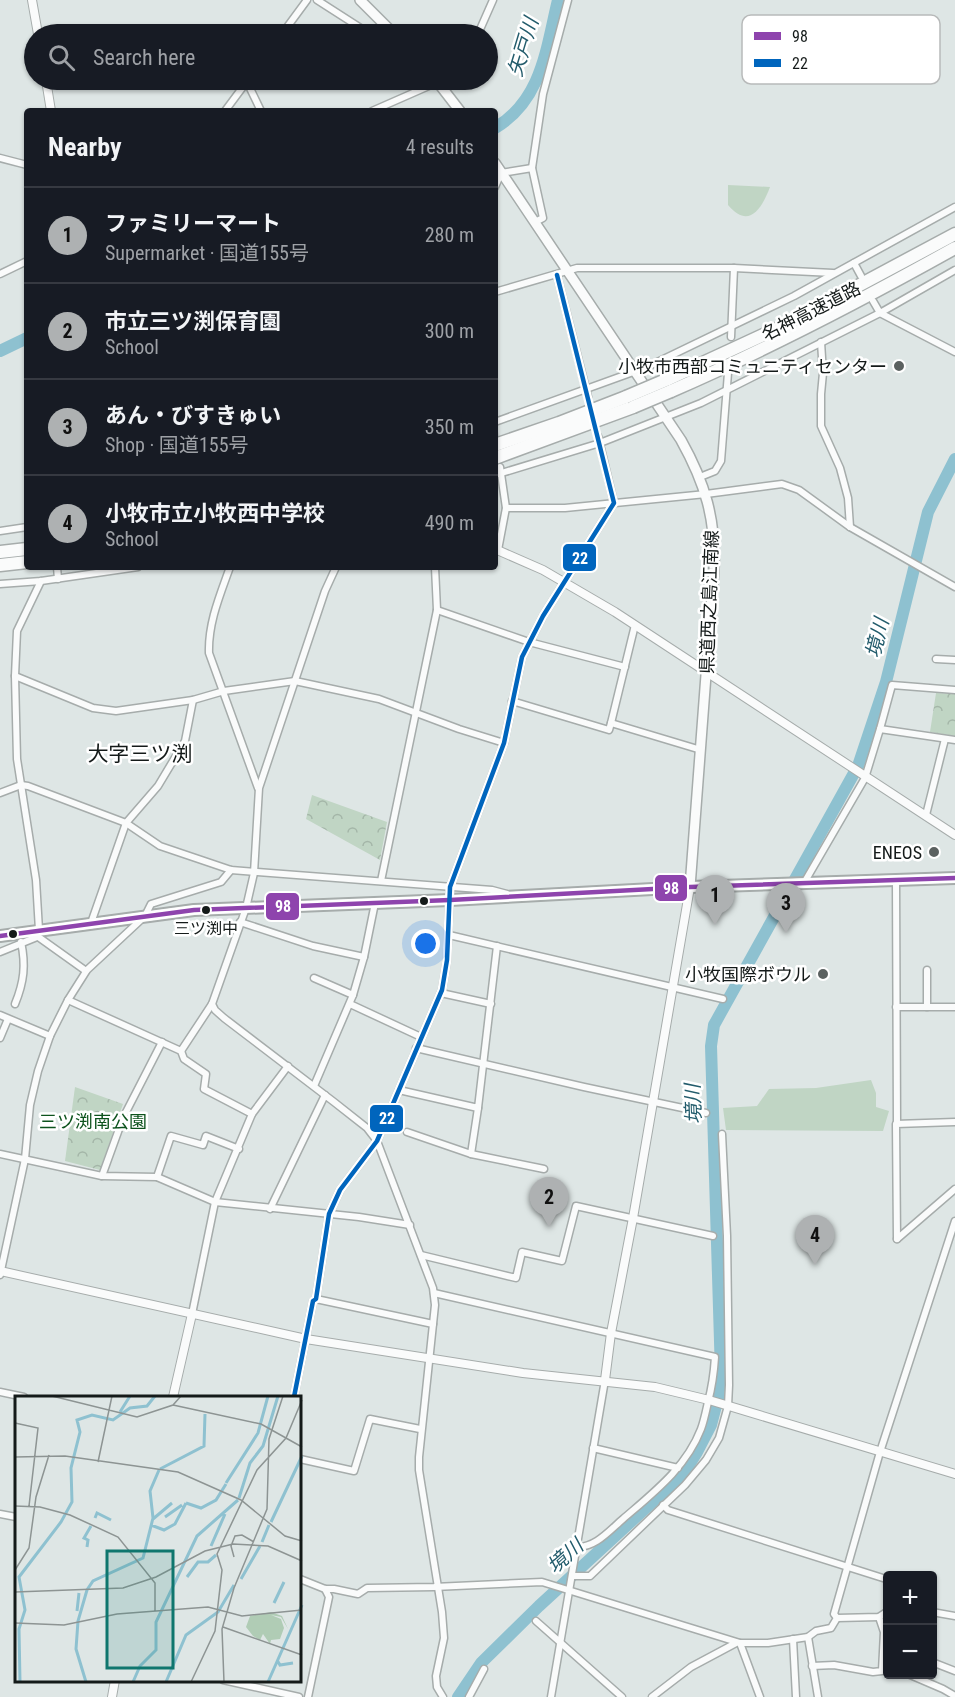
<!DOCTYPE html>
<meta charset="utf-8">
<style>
body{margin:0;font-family:"Roboto Condensed","Noto Sans JP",sans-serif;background:#242831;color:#f1f3f6}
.controls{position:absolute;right:18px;bottom:18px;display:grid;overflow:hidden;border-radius:6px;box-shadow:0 2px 4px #0004}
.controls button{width:54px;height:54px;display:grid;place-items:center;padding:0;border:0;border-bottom:2px solid #363941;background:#171b24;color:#f1f3f6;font:30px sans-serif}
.you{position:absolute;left:426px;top:944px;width:21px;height:21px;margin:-15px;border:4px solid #fff;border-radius:50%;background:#1a73e8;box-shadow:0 0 0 9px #1a73e833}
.badge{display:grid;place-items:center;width:39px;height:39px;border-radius:50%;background:#aeb1b2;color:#111;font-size:20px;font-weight:700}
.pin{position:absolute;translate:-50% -50px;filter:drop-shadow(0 2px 3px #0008)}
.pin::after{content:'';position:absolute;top:32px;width:21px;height:18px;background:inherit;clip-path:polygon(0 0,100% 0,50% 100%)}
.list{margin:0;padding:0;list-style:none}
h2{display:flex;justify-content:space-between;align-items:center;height:78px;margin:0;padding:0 24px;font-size:26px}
h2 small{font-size:20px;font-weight:400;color:#9ea1a6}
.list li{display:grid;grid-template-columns:39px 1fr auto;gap:18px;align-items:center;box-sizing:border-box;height:96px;padding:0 24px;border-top:2px solid #363941}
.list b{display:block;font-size:22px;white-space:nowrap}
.list p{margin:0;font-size:20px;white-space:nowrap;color:#9ea1a6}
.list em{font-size:20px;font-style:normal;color:#9ea1a6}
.icon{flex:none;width:33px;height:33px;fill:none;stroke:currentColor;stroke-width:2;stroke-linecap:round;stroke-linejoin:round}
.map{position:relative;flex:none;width:955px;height:1697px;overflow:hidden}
.search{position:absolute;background:#171b24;box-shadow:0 2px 4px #0004;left:24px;top:24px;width:474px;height:66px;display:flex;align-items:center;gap:15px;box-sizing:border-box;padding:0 21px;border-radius:33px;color:#9ea1a6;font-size:22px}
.panel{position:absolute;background:#171b24;box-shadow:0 2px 4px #0004;left:24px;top:108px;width:474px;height:462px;border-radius:6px}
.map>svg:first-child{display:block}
</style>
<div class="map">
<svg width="955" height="1697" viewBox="0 0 955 1697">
<defs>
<pattern id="park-crowns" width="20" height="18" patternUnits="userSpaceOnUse" patternTransform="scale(1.5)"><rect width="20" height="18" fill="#c0d5c4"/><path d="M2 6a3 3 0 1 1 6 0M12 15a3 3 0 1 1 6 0" fill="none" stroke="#a4b6a8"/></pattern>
</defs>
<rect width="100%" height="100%" fill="#dee6e5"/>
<g fill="#c0d5c4">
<path d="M728,185l42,2c-8,21 -21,43 -42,18z"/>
<polygon points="871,1080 876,1093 876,1107 889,1111 883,1131 726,1130 723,1108 757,1106 769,1089 816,1088"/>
</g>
<g fill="url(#park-crowns)">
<polygon points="936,693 955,694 955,736 930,732"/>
<polygon points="312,795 387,822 380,860 306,819"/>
<polygon points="75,1087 123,1104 100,1170 65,1161"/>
</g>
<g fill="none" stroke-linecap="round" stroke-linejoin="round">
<g stroke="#8ec1d0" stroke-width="12">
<path d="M495,128c47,-28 51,-79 63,-128"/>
<polyline points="0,351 27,338"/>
<polyline points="458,1697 481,1663 539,1606 684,1473 697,1452 711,1425 718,1398 721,1374 711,1046 714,1025 858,766 886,682 928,512 955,459"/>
</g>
<polyline stroke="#c0c7c6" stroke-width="6" stroke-dasharray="6 3" stroke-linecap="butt" points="495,432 497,446"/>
<g stroke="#a6acab" stroke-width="9">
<g id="minor">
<polyline points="317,0 370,34"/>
<polyline points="282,34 307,0"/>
<polyline points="478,34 493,0"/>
<polyline points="247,82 261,111"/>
<polyline points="225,111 248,80"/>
<polyline points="372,111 438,82"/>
<polyline points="0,158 27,165"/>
<polyline points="495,187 501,173 532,168"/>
<polyline points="535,222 543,218 532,168 543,94 568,0"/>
<polyline points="854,263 861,276"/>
<polyline points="0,274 27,261"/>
<polyline points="557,275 588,397"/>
<polyline points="495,292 577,268 734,268 833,273"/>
<polyline points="873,301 880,313 955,352"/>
<polyline points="731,337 734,268"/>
<polyline points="821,342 823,373 821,394 821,426 840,468 848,498 850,527"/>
<polyline points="495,422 647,367 794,296 955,207"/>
<polyline points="495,475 600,443 701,403 880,313 955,270"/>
<polyline points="700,477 715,471 721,461 728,373"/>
<polyline points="506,508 565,508 706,494 782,484 799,490 850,527 955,587"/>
<polyline points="0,531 27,527"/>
<polyline points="498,550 506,508 500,467"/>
<polyline points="57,567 58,579"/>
<path d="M230,567c-10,28 -22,56 -21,86l49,135"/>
<polyline points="0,584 41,581 138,567"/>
<polyline points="437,610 529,642 625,667"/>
<polyline points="936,659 955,660"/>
<polyline points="15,676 93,708 116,711 193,700 224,691 295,681 379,699 459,729 504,743"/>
<polyline points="512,701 609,730 611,723 701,750"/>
<polyline points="611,723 635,625"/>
<polyline points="880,729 892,685 955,690"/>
<polyline points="0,793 21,785 28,786 126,823 160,846 231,870 492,890 507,894"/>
<polyline points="926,815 945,739"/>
<polyline points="381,881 437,610 435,567"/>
<polyline points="896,881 897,1124"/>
<polyline points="804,883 865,778 880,729 955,740"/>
<polyline points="240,922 313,946 364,957"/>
<polyline points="91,923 126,823 158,786 185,741 193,700"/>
<polyline points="449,935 723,999"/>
<polyline points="37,936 86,971"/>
<polyline points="0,952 37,937 39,930 36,880 17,759 15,676 17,631 41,581"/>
<polyline points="314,978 353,995"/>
<polyline points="441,993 491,1004"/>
<polyline points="68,1000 181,1051 184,1059 206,1074 204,1089 252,1114"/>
<path d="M15,1004c9,-22 11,-39 6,-62"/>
<polyline points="212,1004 215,1010 224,1018 334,1102 367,1128 377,1141 433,1288 435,1305 419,1457 419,1470 442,1612 444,1638 436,1676 437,1687 443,1697"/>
<polyline points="350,1004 421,1037"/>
<polyline points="896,1007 955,1007"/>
<polyline points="927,1007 927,970"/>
<polyline points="0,1015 50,1036"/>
<polyline points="0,1038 8,1019"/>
<polyline points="416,1048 584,1087 706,1113"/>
<polyline points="181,1051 212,1004 246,908 254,873 259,788 325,591 336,567"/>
<polyline points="314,1086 353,995 364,957 375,903"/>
<polyline points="399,1090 478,1108 497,946"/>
<polyline points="407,1132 471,1154 478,1108"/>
<polyline points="0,1154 102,1176 157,1177 215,1202 359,1217 410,1225"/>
<polyline points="471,1154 544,1169"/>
<polyline points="102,1176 123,1118 162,1042"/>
<polyline points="157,1177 171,1136 203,1145 206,1136 239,1149"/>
<polyline points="270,1209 325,1095"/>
<polyline points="897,1239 896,1124 955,1122"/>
<polyline points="897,1239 955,1189"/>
<polyline points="421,1255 516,1278 522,1252 562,1261 576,1206 713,1236"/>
<polyline points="0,1275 25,1159 30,1105 38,1071 50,1036 68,1000 87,970 145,916 151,904 221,882 231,870"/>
<path d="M434,1293l281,64c-1,16 -3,30 -7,45 -2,9 -4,19 -7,27 -15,39 -48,64 -78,90 -14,12 -28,29 -47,28"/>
<polyline points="316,1299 433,1324"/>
<polyline points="192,1314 215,1202 252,1114 288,1066"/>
<polyline points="0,1392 24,1397"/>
<polyline points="294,1397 313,1301 316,1299 329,1214 340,1190 377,1141 442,990 447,960 450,887 504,743 522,657 543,616 614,503 598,436"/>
<polyline points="593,1448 678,1468"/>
<polyline points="300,1459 354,1471 370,1419 420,1429"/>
<polyline points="663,1505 668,1510 886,1579"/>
<polyline points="0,1514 16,1517"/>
<polyline points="572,1576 590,1576 685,1485 706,1460 719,1438 728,1406 729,1385 727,1236 722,1134"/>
<polyline points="300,1579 325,1589 334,1589 358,1594 367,1588 434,1587 542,1582 740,1643 768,1643 808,1637 816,1631 831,1628 837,1618 834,1614 880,1452 955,1221"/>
<polyline points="932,1612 955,1616"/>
<polyline points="837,1618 879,1617 888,1611"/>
<polyline points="536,1621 622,1697"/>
<polyline points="808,1637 818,1697"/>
<polyline points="793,1639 796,1697"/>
<polyline points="740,1643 760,1697"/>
<polyline points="932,1662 955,1671"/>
<polyline points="812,1666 834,1665 873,1672 882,1671 884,1632 879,1617"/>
<polyline points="908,1674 943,1689 955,1696"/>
<polyline points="223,1680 299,1697"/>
<polyline points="308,1697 329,1597 325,1589"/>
<polyline points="469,1697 484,1669"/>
<polyline points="551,1697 605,1380"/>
<polyline points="652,1697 691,1667 736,1643"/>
</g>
</g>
<g stroke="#a6acab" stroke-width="10">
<g id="tertiary">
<polyline points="32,0 38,34"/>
<polyline points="46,80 51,111"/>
<polyline points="495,549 543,570 615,612 955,835"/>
<polyline points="0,1271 306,1339 523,1373 655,1387 709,1400 955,1474"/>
<polyline points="605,1380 611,1333 633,1218 690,887"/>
<polyline points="173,1397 192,1314"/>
<polyline points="112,1697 115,1680"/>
</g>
</g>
<g stroke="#a6acab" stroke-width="12">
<g id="secondary">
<polyline points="360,0 394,34"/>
<polyline points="436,80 460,111"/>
<path d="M495,163l186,277c24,43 35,79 33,129l-24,318"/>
</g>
</g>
<g stroke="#a6acab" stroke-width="14">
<polyline id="trunk" points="0,936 194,910 450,900 690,887 955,878"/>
</g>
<g stroke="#a6acab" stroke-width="15">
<g id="motorway">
<polyline points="666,380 785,325 955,234"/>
<path d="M671,391c97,-42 191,-91 284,-143"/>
<polyline points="495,445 559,423 626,397"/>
<polyline points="495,458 633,407"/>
<polyline points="0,552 27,549"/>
<polyline points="0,565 27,562"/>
</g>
</g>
<use href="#minor" stroke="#fafbfb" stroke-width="6"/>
<use href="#tertiary" stroke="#fafbfb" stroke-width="8"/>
<use href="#secondary" stroke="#fafbfb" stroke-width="9"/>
<use href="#trunk" stroke="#fafbfb" stroke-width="10"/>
<use href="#motorway" stroke="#fafbfb" stroke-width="12"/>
<g stroke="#a6acab" stroke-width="15" stroke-linecap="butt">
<g id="motorway-bridge">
<polyline points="626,397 666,380"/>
<polyline points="633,407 671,391"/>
</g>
</g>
<use href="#motorway-bridge" stroke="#fafbfb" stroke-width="12"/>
<g stroke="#fff" stroke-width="9">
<polyline id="bus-1" points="0,936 194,910 450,900 690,887 955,878"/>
</g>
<g stroke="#fff" stroke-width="9">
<polyline id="bus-2" points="294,1397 313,1301 316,1299 329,1214 340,1190 377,1141 442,990 447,960 450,887 504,743 522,657 543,616 614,503 557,275"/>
</g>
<use href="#bus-1" stroke="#8e44ad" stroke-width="4.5"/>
<use href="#bus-2" stroke="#0065bd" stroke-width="4.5"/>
</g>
<g fill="#5b6160" stroke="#fff" stroke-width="2">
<circle cx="899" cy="366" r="6"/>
<circle cx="934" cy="852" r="6"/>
<circle cx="823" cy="974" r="6"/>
</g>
<g fill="#141a19" stroke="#fff" stroke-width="2">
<circle cx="424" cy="901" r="5"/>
<circle cx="206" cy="910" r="5"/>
<circle cx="13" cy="934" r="5"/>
</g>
<g text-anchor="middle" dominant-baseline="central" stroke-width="5" stroke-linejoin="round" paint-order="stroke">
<g font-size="16" fill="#141a19" stroke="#fff">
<text x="206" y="928">三ツ渕中</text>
</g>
<g font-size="18" fill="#141a19" stroke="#fff">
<text transform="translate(811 311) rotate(-27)">名神高速道路</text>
<text transform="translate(709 602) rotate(-88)">県道西之島江南線</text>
</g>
<g font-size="18" fill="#141a19" stroke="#fff" text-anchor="end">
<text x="887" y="366">小牧市西部コミュニティセンター</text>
<text x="922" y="852">ENEOS</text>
<text x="811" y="974">小牧国際ボウル</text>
</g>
<g font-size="18" fill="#0d531d" stroke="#fff">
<text x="93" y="1121">三ツ渕南公園</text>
</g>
<g font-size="20" font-style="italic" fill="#235c6c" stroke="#fff">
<text transform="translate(523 47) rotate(-73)">矢戸川</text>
<text transform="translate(877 638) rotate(-76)">境川</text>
<text transform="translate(693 1104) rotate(-92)">境川</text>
<text transform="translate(565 1556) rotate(-42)">境川</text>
</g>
<g font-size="21" fill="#141a19" stroke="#fff">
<text x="140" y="754">大字三ツ渕</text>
</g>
</g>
<g transform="translate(15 1396)">
<rect width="286" height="286" fill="#dee6e5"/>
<path d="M256,216l11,4 6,13 -7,-12 -10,-2 10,4 3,9 -4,11 -9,1 -1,4 -7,-10 -3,6 -7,-4 -7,-9 4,-11z" fill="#b0ccb5"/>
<path fill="none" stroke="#8ec1d0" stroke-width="3" d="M105,16l10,-16M145,73l44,-23 1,-32M211,87l32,-50 10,-37M224,102l11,-35 13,-17 15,-50M171,107l15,5 15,-8 10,-16M150,121l17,-12M80,122l2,-5 14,7M138,123l19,-16M256,126l31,-66M136,129l13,5 11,-6 11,-21M247,146l7,-17M196,150l14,-32M72,151l1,-7 -4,-2 7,-12M172,181l11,-15h10l8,-7M226,183l19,-33M259,207l10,-21M62,215l2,-18M262,264l3,5 13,-2M5,286l-1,-53 6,-19 -6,-33 42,-55 11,-20 -1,-34 9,-36 -3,-12 15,-5 21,5 17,-12 17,-2 8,-10M71,286l-10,-33 2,-28 9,-31 6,-9 50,-23 10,-40 -3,-27 9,-21M118,286l7,-16 16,-16v-28l41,-86 41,-36M151,286l20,-47 32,-23 16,-27M253,286l34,-77"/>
<path fill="none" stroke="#8d9493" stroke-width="1.5" d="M37,0l85,21 36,-12 8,-9M158,9l88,19 41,23M0,27l23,5 -9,78M0,61l50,-1 113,16 63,28 44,36 17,5M83,66l14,-66M0,110l25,1 30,8 48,22 37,46v29M219,161l-3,-11 4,-10 7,-1 12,7M0,174l14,-22 7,-51 13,-42M0,196l108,-4 33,-11 49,-26 28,-7 35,2 34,15M0,227l49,2 53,-11 91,-7 34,9 60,-6M208,231l79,28M176,286l24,-51 7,-61 -5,-16 40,-84 29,-32 16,-38M209,286l-2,-53 12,-41 33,-79 2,-70 14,-43"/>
<path fill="#0f766e" fill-opacity="0.15" stroke="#0f766e" stroke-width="3" d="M92,155h66v117h-66z"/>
<rect width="286" height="286" fill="none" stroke="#141a19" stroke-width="3"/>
</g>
<rect x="742" y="15" width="198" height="69" rx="9" fill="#fff" stroke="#b8baba" stroke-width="1.5"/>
<rect x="754" y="32" width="27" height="8" fill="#8e44ad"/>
<rect x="754" y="59" width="27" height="8" fill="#0065bd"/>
<g font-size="16" fill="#141a19">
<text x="792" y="42">98</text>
<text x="792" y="69">22</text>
</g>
<g stroke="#fff" stroke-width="2">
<rect x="562" y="543" width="35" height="29" rx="6" fill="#0065bd"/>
<rect x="654" y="874" width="34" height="28" rx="6" fill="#8e44ad"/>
<rect x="265" y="892" width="35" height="29" rx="6" fill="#8e44ad"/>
<rect x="369" y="1104" width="35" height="29" rx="6" fill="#0065bd"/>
</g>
<g font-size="16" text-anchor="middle" font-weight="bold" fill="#fff">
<text x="580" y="564">22</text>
<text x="671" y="894">98</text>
<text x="283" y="912">98</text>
<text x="387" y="1124">22</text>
</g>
</svg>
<div class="controls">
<button>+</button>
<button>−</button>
</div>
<div class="you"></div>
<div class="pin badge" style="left:715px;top:925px">1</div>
<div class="pin badge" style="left:549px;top:1227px">2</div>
<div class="pin badge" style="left:786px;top:933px">3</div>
<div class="pin badge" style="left:815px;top:1265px">4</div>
<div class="search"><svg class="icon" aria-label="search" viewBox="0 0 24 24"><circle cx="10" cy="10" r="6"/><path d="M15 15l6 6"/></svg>Search here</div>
<section class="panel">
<h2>Nearby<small>4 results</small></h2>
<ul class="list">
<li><span class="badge">1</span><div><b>ファミリーマート</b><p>Supermarket · 国道155号</p></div><em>280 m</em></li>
<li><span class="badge">2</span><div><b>市立三ツ渕保育園</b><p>School</p></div><em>300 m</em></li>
<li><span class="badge">3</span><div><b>あん・びすきゅい</b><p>Shop · 国道155号</p></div><em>350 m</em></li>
<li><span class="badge">4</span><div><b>小牧市立小牧西中学校</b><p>School</p></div><em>490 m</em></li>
</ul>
</section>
</div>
